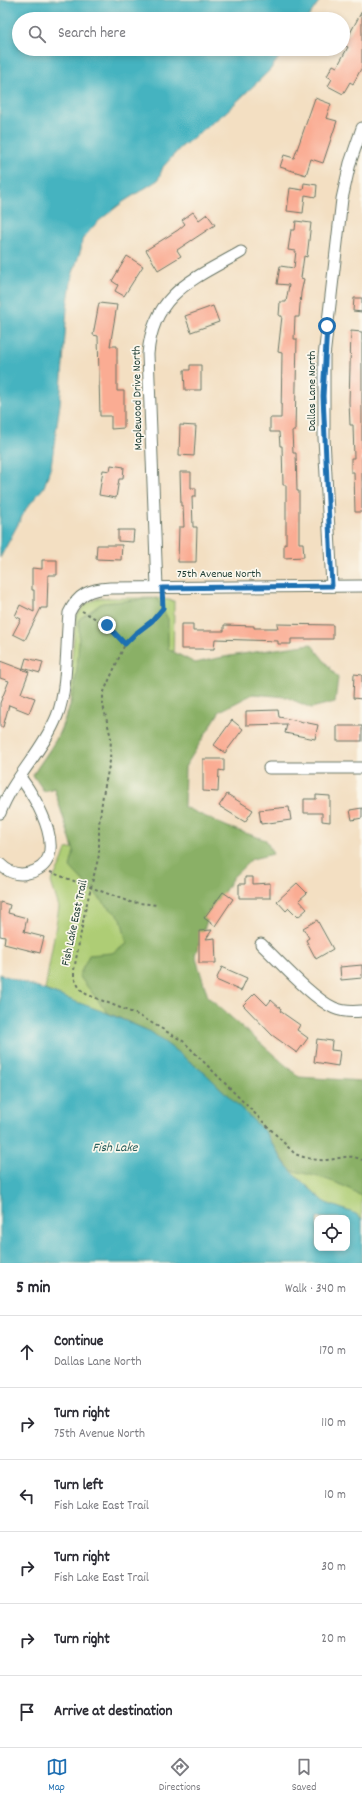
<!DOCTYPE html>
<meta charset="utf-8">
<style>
body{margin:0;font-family:Dekko,sans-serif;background:#f7f7f7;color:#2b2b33}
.controls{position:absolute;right:12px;bottom:12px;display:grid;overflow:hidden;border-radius:8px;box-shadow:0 2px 6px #0003}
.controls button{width:36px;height:36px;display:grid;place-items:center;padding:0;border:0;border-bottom:1px solid #e1e1e2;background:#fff;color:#2b2b33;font:20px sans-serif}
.stop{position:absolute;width:12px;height:12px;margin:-9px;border:3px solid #1f6fb2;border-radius:50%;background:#fff}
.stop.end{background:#1f6fb2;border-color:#fff;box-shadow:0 1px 4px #0008}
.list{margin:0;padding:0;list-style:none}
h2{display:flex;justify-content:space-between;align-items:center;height:52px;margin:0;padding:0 16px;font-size:17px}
h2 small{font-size:13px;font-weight:400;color:#7c7c81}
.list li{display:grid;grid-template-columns:26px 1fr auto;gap:12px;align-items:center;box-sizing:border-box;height:72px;padding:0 16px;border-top:1px solid #e1e1e2}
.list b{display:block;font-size:15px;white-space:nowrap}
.list p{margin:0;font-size:13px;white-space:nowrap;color:#7c7c81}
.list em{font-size:13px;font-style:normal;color:#7c7c81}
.icon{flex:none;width:22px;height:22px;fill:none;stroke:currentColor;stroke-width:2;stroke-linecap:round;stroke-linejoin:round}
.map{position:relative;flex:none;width:362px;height:1263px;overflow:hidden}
.search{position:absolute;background:#fff;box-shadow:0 2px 6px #0003;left:12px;right:12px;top:12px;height:44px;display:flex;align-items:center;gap:10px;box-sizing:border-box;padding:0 14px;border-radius:22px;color:#7c7c81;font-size:15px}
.sheet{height:484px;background:#fff}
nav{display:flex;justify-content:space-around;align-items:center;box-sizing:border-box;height:56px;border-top:1px solid #e1e1e2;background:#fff;font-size:11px;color:#7c7c81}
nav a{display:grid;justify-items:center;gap:2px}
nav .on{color:#1f6fb2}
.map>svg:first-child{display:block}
</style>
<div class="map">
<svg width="362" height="1263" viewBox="0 0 362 1263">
<rect width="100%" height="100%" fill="#fbf7ec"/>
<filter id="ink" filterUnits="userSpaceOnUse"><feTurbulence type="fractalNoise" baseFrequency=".025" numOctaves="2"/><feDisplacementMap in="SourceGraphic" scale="8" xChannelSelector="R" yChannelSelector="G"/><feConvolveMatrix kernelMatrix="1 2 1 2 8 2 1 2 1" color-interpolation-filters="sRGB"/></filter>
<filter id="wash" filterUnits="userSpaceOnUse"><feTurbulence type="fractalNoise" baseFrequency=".012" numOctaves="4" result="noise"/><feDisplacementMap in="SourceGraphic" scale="16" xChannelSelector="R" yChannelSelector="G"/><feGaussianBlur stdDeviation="0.9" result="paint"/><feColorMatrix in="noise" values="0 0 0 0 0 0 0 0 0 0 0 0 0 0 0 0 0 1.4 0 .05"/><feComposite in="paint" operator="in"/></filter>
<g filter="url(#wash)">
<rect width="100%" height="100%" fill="#f3dfc2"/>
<polygon fill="#aecd74" stroke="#668554" points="98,598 157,598 174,601 169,1019 362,1136 362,1219 356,1214 326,1203 127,1022 45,990 59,907 51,882 61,864 66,849 73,848 54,788 44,791 33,775 56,740 70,706 72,656 76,616 86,604"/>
<path fill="#8ab066" stroke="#54764d" d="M157,598l11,21v30l27,14c38,-9 77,-13 116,-19l27,34 -3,24 -24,6 -25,-11 -33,-3 -33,17 -35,56 -1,40 44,20 38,13 7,14 -21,5 -19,18 -26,44 -12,34 13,42 91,80 63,4v116c-21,-16 -47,-21 -72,-27l-25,-38 -59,-58 -55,-42 -43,-19 -29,-37 10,-21 23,-2 15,-9 -6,-26 -15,-13 -36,-38 4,-16 -20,-63 -10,3 -11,-16c7,-12 16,-22 22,-34 22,-37 24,-81 24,-122l23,-16z"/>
<g fill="#45b3c0" stroke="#32787a" fill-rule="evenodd">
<polygon points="0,0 320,0 307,19 19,19 19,49 285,49 270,70 226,112 180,148 163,167 158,180 123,202 100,220 91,229 82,240 81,249 72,276 67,308 60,404 51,466 44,487 26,509 0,558"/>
<path d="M0,974l107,39 44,19 55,42 59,58 20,32 15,16 26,23 30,11 6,5v44h-362zM317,1218h30v30h-30z"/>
</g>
<g id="blocks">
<g fill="#faac93">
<polygon points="362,11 362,67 353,84 350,82 343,94 328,86 332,79 327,76 333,65 337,67 348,47 343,45 343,43 348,34 349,35"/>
<polygon points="315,98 331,104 326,118 337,121 323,163 311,159 306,175 280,167 284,155 294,158"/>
<polygon points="304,183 317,185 316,197 305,195 303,213 287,211 290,188 303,190"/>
<polygon points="193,212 199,220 207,214 215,225 177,250 181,256 158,270 146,250 178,230 185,224 182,220"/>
<polygon points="296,221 311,223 307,257 304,256 301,278 304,279 301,293 299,317 295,317 294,339 297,339 295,431 292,431 293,453 296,453 297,491 299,491 299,543 303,543 304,557 284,558 284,544 286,544 286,485 283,485 282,446 280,446 279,432 270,432 270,418 281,418 282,353 278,352 282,316 279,316 280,302 286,302 289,285 277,284 280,266 294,268 296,251 288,250 291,230 295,230"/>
<polygon points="127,256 143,266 124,296 115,291 118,285 112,281"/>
<polygon points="354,298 362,298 362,312 353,311"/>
<polygon points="99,303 117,305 110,346 117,346 117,391 124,391 124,428 111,429 111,416 100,416 98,336 93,335"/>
<polygon points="213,306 219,322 191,332 185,316"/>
<polygon points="351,331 362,332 362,512 355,512 354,472 351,472 351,458 354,458 353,425 350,425 349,402"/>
<polygon points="190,365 201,365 201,390 185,390 184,370 190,370"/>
<polygon points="180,425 196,426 194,456 179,455"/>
<polygon points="111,465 124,467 123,479 119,479 116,498 99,495 103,470 110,471"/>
<polygon points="180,472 191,472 191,488 196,488 196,496 192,496 193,527 197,527 196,562 178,562 179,527 184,527 183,506 181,506"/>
<polygon points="118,530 134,530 133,542 118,541"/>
<polygon points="97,545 122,545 121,560 96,559"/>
<polygon points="42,560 57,560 57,575 48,575 47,608 41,608 25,640 13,634 21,619 15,616 20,605 34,612 34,590 32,590 32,568 42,569"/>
<polygon points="181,624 193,624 193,631 224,631 224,625 254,626 254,628 278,628 277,624 333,625 333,639 291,639 291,644 278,644 278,641 215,639 214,649 181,649"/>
<polygon points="26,658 43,662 40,673 23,668"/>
<polygon points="0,661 29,672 21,693 35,698 29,713 9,705 3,727 0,727 0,703 9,681 0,678"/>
<polygon points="354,674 362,675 362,699 353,698"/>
<polygon points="278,710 279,717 318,725 315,739 285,733 287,724 246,725 246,711"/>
<polygon points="232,720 243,729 225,753 214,745"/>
<rect x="337" y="726" width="25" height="15"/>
<polygon points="203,759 224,759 224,771 219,770 218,792 203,791"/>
<polygon points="227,794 253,810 245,822 219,806"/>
<polygon points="316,795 330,796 330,822 322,821 322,813 304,813 304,799 316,799"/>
<polygon points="289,807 291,820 261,824 259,810"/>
<polygon points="362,808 362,818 352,820 350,810"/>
<polygon points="245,877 253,877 253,884 270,883 270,898 239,898 239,884 245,884"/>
<polygon points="297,883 307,893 299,900 307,909 298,917 289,908 286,911 277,901"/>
<polygon points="223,892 233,899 215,926 204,918"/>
<polygon points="0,902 10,905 8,913 27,918 24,932 44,937 40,953 4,944 5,937 0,936"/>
<polygon points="317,920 333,949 316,959 306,940 309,938 303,928"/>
<polygon points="212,930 206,939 215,938 216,963 199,963 199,931"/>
<polygon points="362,965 362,978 341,980 340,967"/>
<polygon points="222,967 247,978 241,991 216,980"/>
<polygon points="255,993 267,1005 271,1000 281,1009 280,1011 300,1025 297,1030 308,1038 297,1053 272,1035 243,1005"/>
<polygon points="317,1039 332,1041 331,1050 340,1051 338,1066 314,1062"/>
</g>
</g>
</g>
<g filter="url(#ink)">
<use href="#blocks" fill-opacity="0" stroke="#697666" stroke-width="1"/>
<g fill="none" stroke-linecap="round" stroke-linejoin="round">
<g stroke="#697666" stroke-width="13">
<g id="minor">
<polyline points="332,586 324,438 324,357 342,199 350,163 362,128"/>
<path d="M157,587l-9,-233c5,-61 46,-75 93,-102"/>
<polyline points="269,768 362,768"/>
<path d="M0,813c13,-35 43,-62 57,-97 11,-26 9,-74 12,-103 9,-19 21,-24 41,-25l252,-2"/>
<path d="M0,864c8,8 17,12 28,9 46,-10 9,-74 -8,-96"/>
<path d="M261,944c19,18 51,54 73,64 9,4 19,4 28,3"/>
</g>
</g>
<g stroke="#697666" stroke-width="2" stroke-dasharray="3 3" stroke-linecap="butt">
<path d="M163,597v11l-10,13 -18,13 -10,10 -22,50v11l8,33 -1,23 -7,34 -4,29v31l-14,56 -11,59v8l6,11 6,5 52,21 45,26 112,113c10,4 22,7 32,6 13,-1 22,-7 35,0"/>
<polyline points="82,611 107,625 125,644"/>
<polyline points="50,872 130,902 158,905"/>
</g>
<use href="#minor" stroke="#fff" stroke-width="11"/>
</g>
</g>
<g fill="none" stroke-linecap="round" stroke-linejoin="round" filter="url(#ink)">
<polyline stroke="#1f6fb2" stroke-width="5" points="107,625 125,644 135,634 152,621 163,608 162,588 332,586 323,396 327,326"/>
</g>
<g text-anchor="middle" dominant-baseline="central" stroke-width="3.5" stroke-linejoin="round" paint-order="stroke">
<g font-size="12" fill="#1f3d34" stroke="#fbf7ec">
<text transform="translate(312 391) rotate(-90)">Dallas Lane North</text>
<text transform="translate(138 398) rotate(-91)">Maplewood Drive North</text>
<text x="219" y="574">75th Avenue North</text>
<text transform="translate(75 923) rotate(-78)">Fish Lake East Trail</text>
</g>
<g font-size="13" font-style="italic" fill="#2a605e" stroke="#fbf7ec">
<text x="115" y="1148">Fish Lake</text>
</g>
</g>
</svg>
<div class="controls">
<button><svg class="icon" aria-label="locate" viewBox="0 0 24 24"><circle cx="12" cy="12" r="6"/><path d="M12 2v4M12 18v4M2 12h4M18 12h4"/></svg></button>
</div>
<div class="stop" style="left:327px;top:326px"></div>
<div class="stop end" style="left:107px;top:625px"></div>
<div class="search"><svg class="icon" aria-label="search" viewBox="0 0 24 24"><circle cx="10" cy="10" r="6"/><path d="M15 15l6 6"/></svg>Search here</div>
</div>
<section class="sheet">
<h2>5 min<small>Walk · 340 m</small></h2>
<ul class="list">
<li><svg class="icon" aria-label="ahead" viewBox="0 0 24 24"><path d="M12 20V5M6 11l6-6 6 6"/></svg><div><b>Continue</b><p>Dallas Lane North</p></div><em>170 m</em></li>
<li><svg class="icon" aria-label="right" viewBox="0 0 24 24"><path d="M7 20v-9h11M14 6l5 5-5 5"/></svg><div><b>Turn right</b><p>75th Avenue North</p></div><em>110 m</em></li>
<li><svg class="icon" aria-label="left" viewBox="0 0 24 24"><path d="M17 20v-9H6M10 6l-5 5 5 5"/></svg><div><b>Turn left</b><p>Fish Lake East Trail</p></div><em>10 m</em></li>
<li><svg class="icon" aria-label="right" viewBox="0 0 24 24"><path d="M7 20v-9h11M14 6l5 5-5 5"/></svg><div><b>Turn right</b><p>Fish Lake East Trail</p></div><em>30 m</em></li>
<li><svg class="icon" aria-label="right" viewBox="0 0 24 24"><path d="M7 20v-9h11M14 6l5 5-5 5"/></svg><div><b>Turn right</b></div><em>20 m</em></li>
<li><svg class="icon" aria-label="arrive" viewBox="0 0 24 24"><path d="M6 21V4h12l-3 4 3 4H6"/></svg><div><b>Arrive at destination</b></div></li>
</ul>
</section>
<nav>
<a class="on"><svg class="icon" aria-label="map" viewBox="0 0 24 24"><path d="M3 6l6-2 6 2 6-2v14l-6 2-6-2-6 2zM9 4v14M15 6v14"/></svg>Map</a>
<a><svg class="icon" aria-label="directions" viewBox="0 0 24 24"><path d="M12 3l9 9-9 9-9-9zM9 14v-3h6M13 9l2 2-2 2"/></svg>Directions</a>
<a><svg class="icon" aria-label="saved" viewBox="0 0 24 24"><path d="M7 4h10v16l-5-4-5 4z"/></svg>Saved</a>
</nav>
